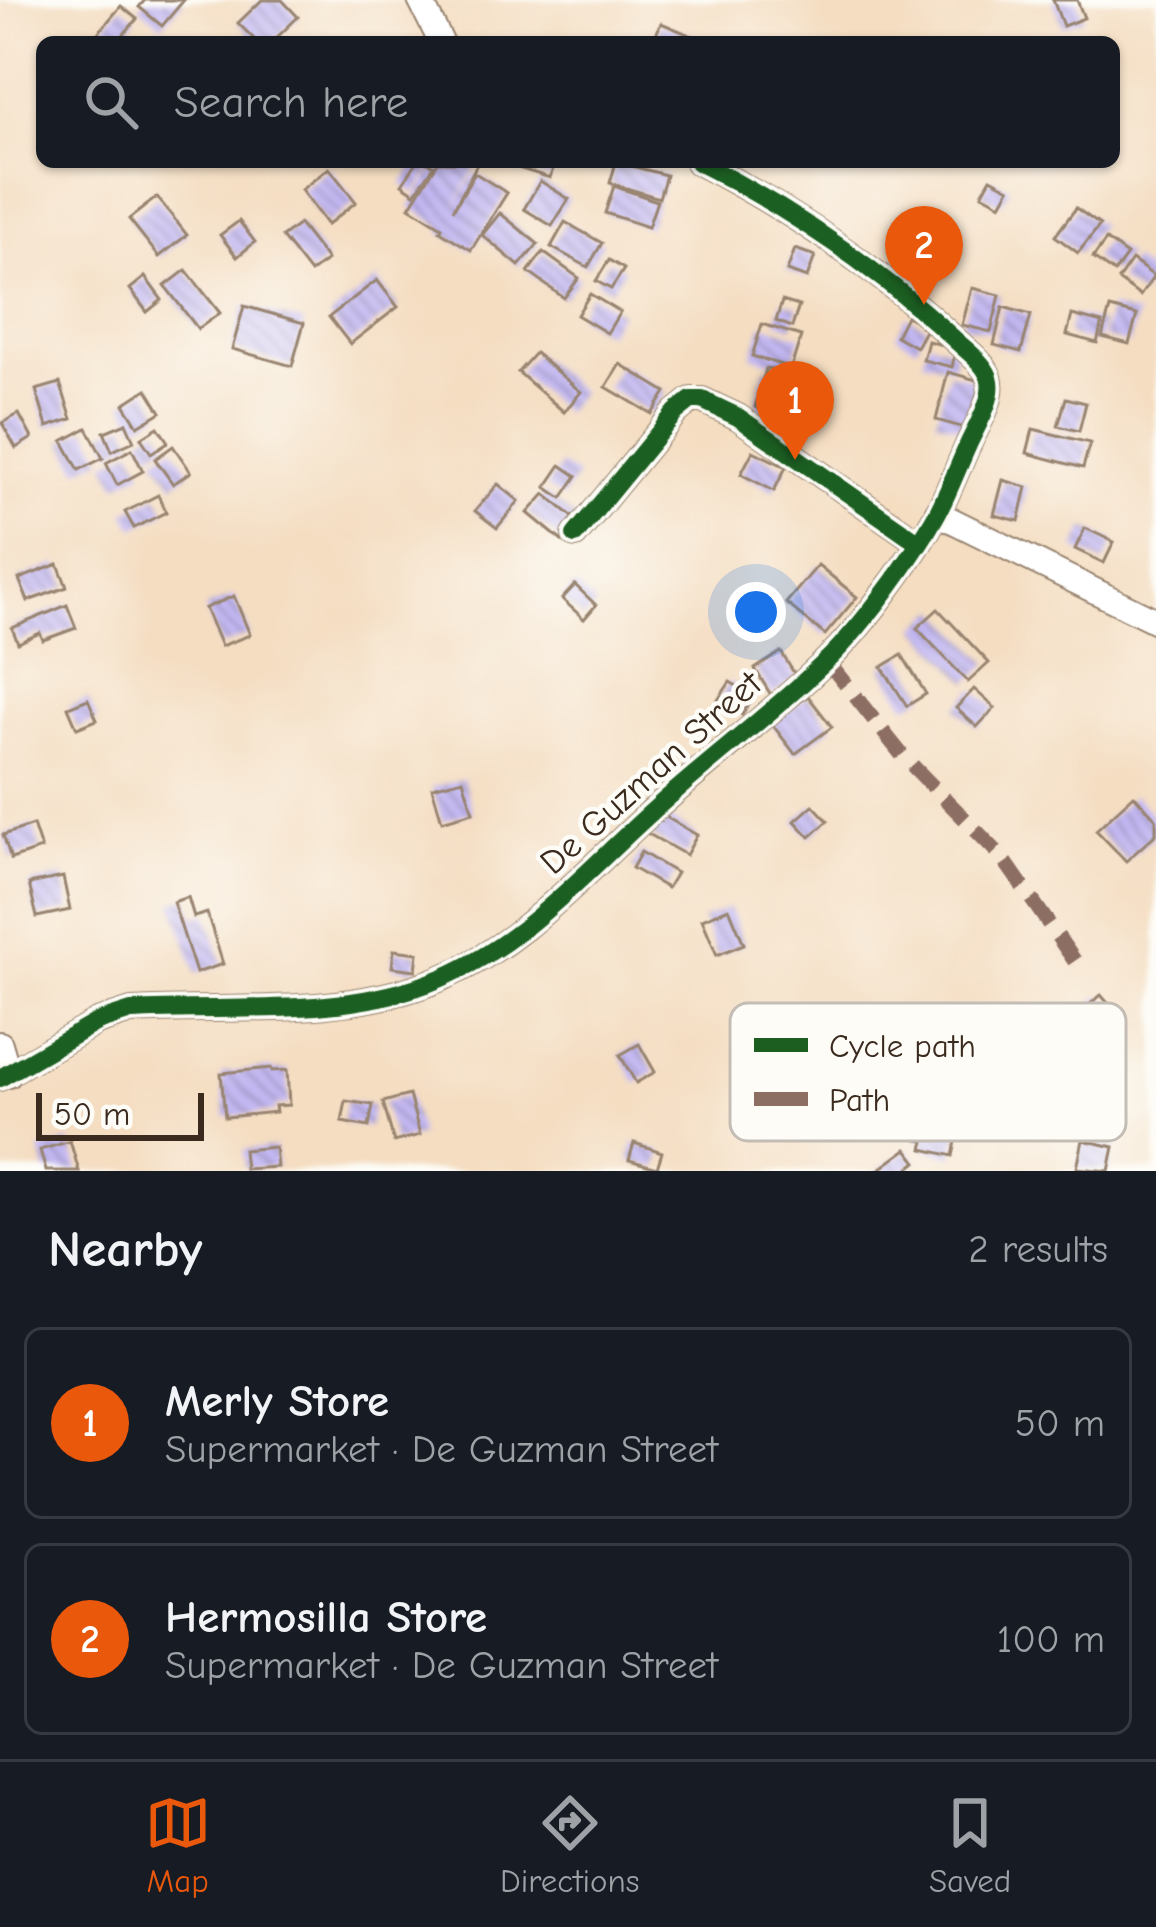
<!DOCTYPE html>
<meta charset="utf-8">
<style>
body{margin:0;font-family:"Comic Neue",sans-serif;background:#20242c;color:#f1f3f6}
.scale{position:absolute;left:36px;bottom:30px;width:168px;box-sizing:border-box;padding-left:12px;border:6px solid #3b2a1e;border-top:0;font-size:33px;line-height:42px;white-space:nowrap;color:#3b2a1e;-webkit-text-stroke:9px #fdfcf7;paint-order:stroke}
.you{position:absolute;left:756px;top:612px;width:42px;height:42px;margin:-30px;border:9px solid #fff;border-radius:50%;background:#1a73e8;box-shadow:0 0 0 18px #1a73e833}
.badge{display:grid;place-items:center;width:78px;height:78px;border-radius:50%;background:#ea580c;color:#fff;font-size:39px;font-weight:700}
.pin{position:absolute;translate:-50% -99px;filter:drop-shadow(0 3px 6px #0008)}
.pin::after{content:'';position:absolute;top:63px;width:42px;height:36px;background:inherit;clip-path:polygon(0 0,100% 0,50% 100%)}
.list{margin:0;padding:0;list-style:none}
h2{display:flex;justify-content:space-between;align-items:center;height:156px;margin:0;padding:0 48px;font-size:51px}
h2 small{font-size:39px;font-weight:400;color:#9ea1a6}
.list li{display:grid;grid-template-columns:78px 1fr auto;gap:36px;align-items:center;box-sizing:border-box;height:192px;margin:0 24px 24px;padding:0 24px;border:3px solid #363941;border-radius:18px}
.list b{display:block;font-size:45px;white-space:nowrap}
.list p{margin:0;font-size:39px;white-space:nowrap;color:#9ea1a6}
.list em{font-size:39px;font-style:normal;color:#9ea1a6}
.icon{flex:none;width:66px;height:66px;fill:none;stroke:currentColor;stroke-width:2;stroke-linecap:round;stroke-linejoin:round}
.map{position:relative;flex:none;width:1156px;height:1171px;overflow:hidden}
.search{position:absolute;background:#171b24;box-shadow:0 3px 9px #0004;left:36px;right:36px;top:36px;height:132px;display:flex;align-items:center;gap:30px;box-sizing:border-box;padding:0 42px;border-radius:18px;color:#9ea1a6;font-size:45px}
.sheet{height:588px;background:#171b24}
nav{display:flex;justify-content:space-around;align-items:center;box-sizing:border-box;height:168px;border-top:3px solid #363941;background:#171b24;font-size:33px;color:#9ea1a6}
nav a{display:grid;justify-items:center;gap:6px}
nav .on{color:#ea580c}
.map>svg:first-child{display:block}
</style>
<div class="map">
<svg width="1156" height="1171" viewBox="0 0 1156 1171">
<defs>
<pattern id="building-back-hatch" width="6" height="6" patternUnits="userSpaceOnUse" patternTransform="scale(3)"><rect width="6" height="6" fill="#c2b7f1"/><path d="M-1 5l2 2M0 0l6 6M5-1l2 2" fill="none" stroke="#9f95c3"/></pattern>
</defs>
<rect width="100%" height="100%" fill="#fdfcf7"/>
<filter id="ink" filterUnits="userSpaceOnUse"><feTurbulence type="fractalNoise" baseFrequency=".00833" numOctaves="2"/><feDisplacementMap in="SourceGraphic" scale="24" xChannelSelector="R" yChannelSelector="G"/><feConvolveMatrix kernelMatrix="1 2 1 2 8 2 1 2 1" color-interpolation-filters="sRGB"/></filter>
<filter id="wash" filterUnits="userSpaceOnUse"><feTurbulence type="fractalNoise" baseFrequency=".004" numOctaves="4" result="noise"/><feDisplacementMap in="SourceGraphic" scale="48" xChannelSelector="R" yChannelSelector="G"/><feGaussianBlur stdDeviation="2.7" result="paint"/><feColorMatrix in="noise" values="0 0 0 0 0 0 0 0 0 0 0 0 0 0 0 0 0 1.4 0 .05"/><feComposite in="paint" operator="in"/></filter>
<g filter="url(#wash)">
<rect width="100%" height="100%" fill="#f4ddc1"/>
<g id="blocks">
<g fill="url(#building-back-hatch)">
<polygon points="145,0 184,0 162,26 139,7"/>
<polygon points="262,0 282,0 298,17 272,42 257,42 238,23"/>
<polygon points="1053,0 1077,0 1084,18 1063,26"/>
<polygon points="121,6 137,19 117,42 110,42 98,33"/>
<polygon points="661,23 695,37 693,42 653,42"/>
<polygon points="417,162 428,162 434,166 415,193 402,184"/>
<polygon points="438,162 478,162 453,210 475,173 507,193 471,250 440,231 442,227 410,207"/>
<polygon points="512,162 555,162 550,178 511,166"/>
<polygon points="616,162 666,175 659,198 610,183"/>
<polygon points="329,168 356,202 327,225 301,190"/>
<polygon points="991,178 1010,188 1001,204 982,194"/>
<polygon points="540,181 569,199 552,226 524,209"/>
<polygon points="614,186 657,201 648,227 605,213"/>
<polygon points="157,197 187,235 159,257 129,219"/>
<polygon points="1076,208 1100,225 1078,253 1055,236"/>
<polygon points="500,213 538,244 519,266 482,235"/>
<polygon points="239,221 255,242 237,257 220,235"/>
<polygon points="565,222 602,243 588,267 551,247"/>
<polygon points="299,224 327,260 310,273 282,237"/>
<polygon points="1106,240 1127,255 1114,273 1093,258"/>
<polygon points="795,249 815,256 807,278 787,271"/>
<polygon points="543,252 579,278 564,298 528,272"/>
<polygon points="609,260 624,269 611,289 596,281"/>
<polygon points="1132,260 1154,276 1140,296 1118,280"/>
<polygon points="186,270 220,313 198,329 165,286"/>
<polygon points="145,277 162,300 147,312 130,289"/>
<polygon points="377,280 398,307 350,344 329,317"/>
<polygon points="972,288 1000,295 991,332 962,325"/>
<polygon points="590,294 620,312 607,333 577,315"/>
<polygon points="782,301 799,306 792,327 776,321"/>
<polygon points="244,306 304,323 292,366 232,349"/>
<polygon points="1003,307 1031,315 1021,352 994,345"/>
<polygon points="1110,308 1137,315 1129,344 1102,337"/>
<polygon points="1072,315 1102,323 1097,343 1067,335"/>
<polygon points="906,316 927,327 916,347 896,336"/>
<polygon points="762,324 801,336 791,368 752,356"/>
<polygon points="928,341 956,349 952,367 923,360"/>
<polygon points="535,353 581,392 564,412 518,372"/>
<polygon points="620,364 666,392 652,414 606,387"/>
<polygon points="766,368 796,375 785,415 755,407"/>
<polygon points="948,372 980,381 968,429 936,420"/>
<polygon points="60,383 72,419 47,427 36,390"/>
<polygon points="147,389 161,412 138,426 124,404"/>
<polygon points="1066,398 1086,403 1079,431 1058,426"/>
<polygon points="19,414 32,438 16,448 2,423"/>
<polygon points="126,423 134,441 112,451 104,432"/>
<polygon points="158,427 168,442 151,453 141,438"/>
<polygon points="87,428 103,458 79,470 63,441"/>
<polygon points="1033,429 1090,443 1083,468 1027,453"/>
<polygon points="173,446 191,472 173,484 155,459"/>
<polygon points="132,449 143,471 117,485 106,463"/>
<polygon points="753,451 786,467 774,491 741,474"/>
<polygon points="561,465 577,476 562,498 546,487"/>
<polygon points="1003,480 1027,487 1019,521 994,515"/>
<polygon points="498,484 519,501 497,528 475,511"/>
<polygon points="545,494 578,521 562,541 528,513"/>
<polygon points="158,495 166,512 134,528 125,512"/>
<polygon points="1085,528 1114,542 1104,563 1075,549"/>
<polygon points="58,564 67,587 28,601 19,579"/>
<polygon points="818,565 857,597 825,635 786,603"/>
<polygon points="575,585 596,605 584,619 562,599"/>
<polygon points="234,596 250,635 221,646 205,608"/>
<polygon points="67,605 76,628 43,640 40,633 18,643 12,628"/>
<polygon points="938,609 989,663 968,682 917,628"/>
<polygon points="781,652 797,678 771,695 755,669"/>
<polygon points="902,655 926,694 907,706 882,667"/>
<polygon points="730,682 754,696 742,715 718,700"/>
<polygon points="974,689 995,708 977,727 956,708"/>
<polygon points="808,696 832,727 795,754 771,723"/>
<polygon points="88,699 97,720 77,728 68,707"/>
<polygon points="463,779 473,812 442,821 432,787"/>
<polygon points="1134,795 1156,819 1156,834 1126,861 1096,830"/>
<polygon points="813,805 828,821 810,837 795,821"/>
<polygon points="657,812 697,835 686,855 645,832"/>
<polygon points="33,825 41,849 11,859 3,835"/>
<polygon points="641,852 676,873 667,888 632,868"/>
<polygon points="63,877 70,910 37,917 29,884"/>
<polygon points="188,897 194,917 207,913 223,964 196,973 173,902"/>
<polygon points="729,908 744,944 717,955 702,919"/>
<polygon points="394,950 418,953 416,970 392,967"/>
<polygon points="1101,995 1126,1024 1102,1044 1077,1015"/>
<polygon points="639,1044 655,1072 636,1083 620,1055"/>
<polygon points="271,1068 272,1071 287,1070 289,1105 275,1106 276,1112 225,1117 221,1073"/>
<polygon points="409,1095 420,1135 394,1142 383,1102"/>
<polygon points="346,1101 373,1105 369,1127 342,1122"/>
<polygon points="921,1120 959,1127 953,1156 923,1149 925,1141 918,1140"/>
<polygon points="1083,1140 1114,1147 1109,1171 1077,1168"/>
<polygon points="70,1141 79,1171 46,1171 40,1150"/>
<polygon points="634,1143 662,1152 657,1168 629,1160"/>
<polygon points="275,1147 277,1167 245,1169 243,1150"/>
<polygon points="907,1149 917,1162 908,1169 909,1171 877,1171"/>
</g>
</g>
</g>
<g filter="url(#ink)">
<use href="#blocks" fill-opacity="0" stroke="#988470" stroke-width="3"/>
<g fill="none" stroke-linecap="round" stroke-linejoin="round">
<g stroke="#988470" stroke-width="28">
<g id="street">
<polyline points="420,0 441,42"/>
<polyline points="937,513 1156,621"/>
<polyline points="575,535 676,412 691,400 702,400 738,417 918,542"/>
<polyline points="0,1044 9,1075"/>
<path d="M0,1078l97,-56 34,-11c98,-6 203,7 298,-28 87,-32 148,-103 215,-164 58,-54 122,-100 179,-155 37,-34 91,-108 115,-152 11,-21 20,-45 30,-67 8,-18 28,-48 21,-68 -6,-16 -26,-29 -37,-40 -76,-70 -162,-128 -254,-175"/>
</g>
</g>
<use href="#street" stroke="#fff" stroke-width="24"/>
<polyline stroke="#8d6e63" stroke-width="15" stroke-dasharray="30 15" stroke-linecap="butt" points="827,661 902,755 1002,857 1081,970"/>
<g stroke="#fdfcf7" stroke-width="26">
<g id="cycleway">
<polyline points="575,535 676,412 691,400 702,400 738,417 918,542"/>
<path d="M0,1078l97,-56 34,-11c98,-6 203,7 298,-28 87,-32 148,-103 215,-164 58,-54 122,-100 179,-155 37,-34 91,-108 115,-152 11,-21 20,-45 30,-67 8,-18 28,-48 21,-68 -6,-16 -26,-29 -37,-40 -76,-70 -162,-128 -254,-175"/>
</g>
</g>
<use href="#cycleway" stroke="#1b5e20" stroke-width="18"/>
</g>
</g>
<g text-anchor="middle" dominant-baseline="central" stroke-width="9" stroke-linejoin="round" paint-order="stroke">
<g font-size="36" fill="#3b2a1e" stroke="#fdfcf7">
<text transform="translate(651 773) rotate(-42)">De Guzman Street</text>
</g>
</g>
<rect x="730" y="1003" width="396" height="138" rx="18" fill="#fdfcf7" stroke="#c3bdb6" stroke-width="3"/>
<rect x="754" y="1038" width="54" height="14" fill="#1b5e20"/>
<rect x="754" y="1092" width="54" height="14" fill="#8d6e63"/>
<g font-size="33" fill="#3b2a1e">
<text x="829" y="1057">Cycle path</text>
<text x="829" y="1111">Path</text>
</g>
</svg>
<div class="scale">50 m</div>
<div class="you"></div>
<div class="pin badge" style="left:795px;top:460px">1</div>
<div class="pin badge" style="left:924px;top:305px">2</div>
<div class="search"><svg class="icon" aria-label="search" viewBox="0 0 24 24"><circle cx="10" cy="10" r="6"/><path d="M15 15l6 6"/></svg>Search here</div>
</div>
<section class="sheet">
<h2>Nearby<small>2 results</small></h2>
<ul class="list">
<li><span class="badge">1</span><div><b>Merly Store</b><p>Supermarket · De Guzman Street</p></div><em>50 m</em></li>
<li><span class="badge">2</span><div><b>Hermosilla Store</b><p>Supermarket · De Guzman Street</p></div><em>100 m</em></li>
</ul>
</section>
<nav>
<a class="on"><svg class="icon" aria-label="map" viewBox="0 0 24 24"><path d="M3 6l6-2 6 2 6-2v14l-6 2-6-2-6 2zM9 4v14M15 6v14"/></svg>Map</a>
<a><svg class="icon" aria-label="directions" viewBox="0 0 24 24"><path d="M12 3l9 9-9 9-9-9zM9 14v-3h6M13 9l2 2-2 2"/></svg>Directions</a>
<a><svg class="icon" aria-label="saved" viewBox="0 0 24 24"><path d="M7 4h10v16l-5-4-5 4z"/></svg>Saved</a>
</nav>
